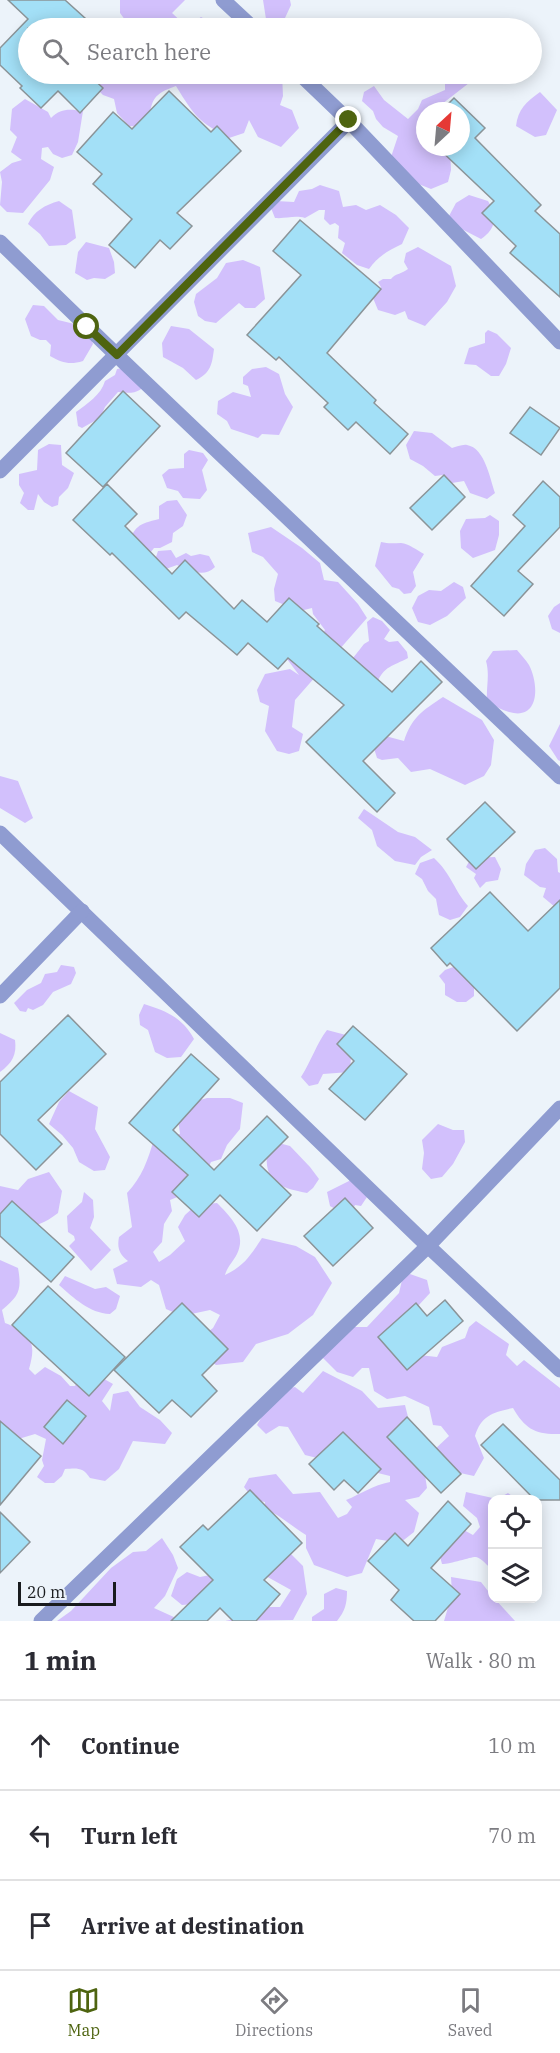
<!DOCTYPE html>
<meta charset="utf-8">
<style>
body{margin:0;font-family:"IBM Plex Serif",serif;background:#f7f7f7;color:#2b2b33}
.controls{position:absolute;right:18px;bottom:18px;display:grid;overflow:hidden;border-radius:12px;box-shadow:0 3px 15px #0003}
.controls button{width:54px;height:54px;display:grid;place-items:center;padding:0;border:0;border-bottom:2px solid #e1e1e2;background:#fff;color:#2b2b33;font:30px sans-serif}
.compass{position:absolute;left:416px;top:102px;width:54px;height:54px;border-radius:50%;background:#fff;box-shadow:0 3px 15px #0003;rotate:26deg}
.scale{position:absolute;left:18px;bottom:15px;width:98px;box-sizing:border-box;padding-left:6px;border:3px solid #191b1e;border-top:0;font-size:16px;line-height:21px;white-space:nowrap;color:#191b1e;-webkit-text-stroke:4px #ecf3fa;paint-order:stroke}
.stop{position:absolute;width:18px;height:18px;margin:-14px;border:4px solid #4e6410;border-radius:50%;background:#fff}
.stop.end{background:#4e6410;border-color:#fff;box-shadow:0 2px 6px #0008}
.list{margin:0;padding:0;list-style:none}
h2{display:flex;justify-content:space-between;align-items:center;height:78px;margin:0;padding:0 24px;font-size:26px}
h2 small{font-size:20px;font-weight:400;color:#7c7c81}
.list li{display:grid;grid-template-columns:39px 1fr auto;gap:18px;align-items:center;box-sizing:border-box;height:90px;padding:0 24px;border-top:2px solid #e1e1e2}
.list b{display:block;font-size:22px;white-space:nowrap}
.list em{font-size:20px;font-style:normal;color:#7c7c81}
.icon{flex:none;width:33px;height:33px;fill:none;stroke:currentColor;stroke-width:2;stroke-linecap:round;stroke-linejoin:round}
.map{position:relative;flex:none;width:560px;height:1621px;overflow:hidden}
.search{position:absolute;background:#fff;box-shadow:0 3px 15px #0003;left:18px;right:18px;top:18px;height:66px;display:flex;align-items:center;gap:15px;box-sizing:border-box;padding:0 21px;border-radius:33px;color:#7c7c81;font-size:22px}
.sheet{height:348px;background:#fff}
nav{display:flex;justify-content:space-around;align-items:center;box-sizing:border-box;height:84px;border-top:2px solid #e1e1e2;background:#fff;font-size:16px;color:#7c7c81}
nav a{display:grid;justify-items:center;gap:3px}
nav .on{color:#4e6410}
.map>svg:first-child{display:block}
</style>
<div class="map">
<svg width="560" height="1621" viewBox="0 0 560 1621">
<rect width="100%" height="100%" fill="#ecf3fa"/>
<g fill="#d2c0fc">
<polygon points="120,0 185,0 172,13 187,27 201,17 221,28 131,28 120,13"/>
<polygon points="263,0 290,0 291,5 285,18 275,23 266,19"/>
<path d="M92,74h190l1,22 -3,9 12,5 7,18 -18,19 -23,-10 -9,-17 -5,13 -15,5c-31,-17 -34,-21 -53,-52 -23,8 -24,13 -28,37l-5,4 -14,-1 -12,-13 -3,-14 -11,-4 -14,-14z"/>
<polygon points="442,74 465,74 469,83 433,111 425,111 425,117 418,127 425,139 425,147 450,147 451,170 448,182 431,189 416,183 391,157 398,136 383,127 376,119 373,111 362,101 364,92 374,86 384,100 408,119 418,109 422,100 445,90 445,79"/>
<path d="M540,92l17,18 -11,25 -11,2 -19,-11c2,-17 10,-24 24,-34z"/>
<path d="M25,99l23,13 3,6c10,-10 18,-9 32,-7l-5,31 -6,13 -10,3 -9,-4 -5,-7 -6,1 -1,11 13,8 -4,13 -27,33 -16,-1 -7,-7 2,-23 -2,-10 12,-9 10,-3 -11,-8 6,-15 -7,-7 2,-21z"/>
<path d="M320,185l19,6 4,16 13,-2 10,5 14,-5 16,10 13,13 -7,16c-13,6 -25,13 -33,25l-12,-4 -15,-12 3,-10 -7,-5 1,-12 -4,-3 -5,2 -6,-6 1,-9h-6l-14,8c-11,-3 -19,1 -30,0l-4,-10 5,-7 18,1 5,-11 13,-2z"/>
<path d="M469,195l19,6c9,15 9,27 -7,38l-31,-16 -1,-7 7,-13z"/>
<path d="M59,201l13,9 4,28 -10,7 -17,1 -9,-12 -12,-10c6,-13 17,-19 31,-23z"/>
<polygon points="86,242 109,248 114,262 115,273 105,279 94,278 87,280 75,273 78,252"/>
<path d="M418,247l33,19 5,20 -9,16 -22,24 -17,-7 -3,-8 -10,4 -17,-5 -5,-12 8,-11 -3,-5 5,-3h8c5,-6 11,-5 17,-10l-4,-7 2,-9z"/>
<polygon points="243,260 260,267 265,299 255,308 245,308 239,303 216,323 205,321 198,316 194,302 196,294 217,278 226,263"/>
<path d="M33,305l11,1 14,14 29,7 6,17 -10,17c-13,4 -21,2 -33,-5l1,-11 -5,-5h-6l-9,-4 -6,-17z"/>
<path d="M171,326l18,3 25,20c-2,15 -3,24 -18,31l-13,-12 -20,-11 -1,-14z"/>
<polygon points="488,330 497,334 511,348 506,364 499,376 491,376 476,365 464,364 469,348 485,343 485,333"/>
<path d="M129,367l21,13c-10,13 -16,14 -32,12l-13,15 -5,11 -18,10 -4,-2 -2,-14c11,-8 25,-17 29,-31l10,-6 2,-6z"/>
<polygon points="266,367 279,374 285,394 293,407 279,435 262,434 258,438 231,429 227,421 217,414 218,401 233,392 251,397 248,386 243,384 243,377 252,369"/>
<path d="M414,431l18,2 20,15c4,-1 11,-4 15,-3 18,3 23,34 28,48l-8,6 -17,-6 -6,-12 -12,2 -9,-8 -8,1 -12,-10 -13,-7 -4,-14z"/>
<polygon points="49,444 61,445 62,465 74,473 68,488 59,497 58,505 52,507 44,502 38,494 34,510 28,510 20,503 24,493 19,485 19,474 37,470 38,450"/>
<polygon points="189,450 203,453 208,460 202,470 207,490 200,499 183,498 178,491 167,488 162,475 169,469 184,468 184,454"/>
<path d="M177,500l10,15 -4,11 -10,7 -1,9 -12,6h-6l-7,9 -20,-11c8,-20 11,-22 32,-27v-13l8,-5z"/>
<polygon points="490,515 499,521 499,535 495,550 473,558 461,548 460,531 466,519 485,518"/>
<polygon points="271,527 302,548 320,563 324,580 338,582 358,604 367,618 295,700 292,727 303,734 299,751 289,754 277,751 265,731 269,706 260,702 257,690 265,674 290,669 299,675 284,655 321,637 325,630 313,614 312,608 300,611 275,601 274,589 278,574 263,557 252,552 248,533"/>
<path d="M381,542c8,2 13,1 20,1 8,1 16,7 23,11l-11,18 3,14 -5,7 -7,1 -5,-5 -7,-2 -17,-21z"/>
<path d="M171,550l5,8 10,-5 5,3 9,-2 9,2 6,11c-11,11 -25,4 -38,-2l-14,5 -8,-10 3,-9z"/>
<polygon points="454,582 463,587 466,598 447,616 430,625 418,622 412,608 418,596 429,590 441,591"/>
<polygon points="560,603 560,633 552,629 548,616 554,607"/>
<path d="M373,617l9,4 8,9 -6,9 5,3 9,-1 9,11 1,6c-15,8 -24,8 -31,25l-24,-25 11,-14 5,-3 -2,-19z"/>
<path d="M517,650c4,5 9,10 12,15 10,19 11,56 -20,47 -8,-2 -15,-7 -22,-11 -1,-14 3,-26 -1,-40l7,-10z"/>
<path d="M443,697l39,23 12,20 -3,25 -7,11 -19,9 -35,-16 -19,3 -13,-14 -16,2 -5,-2 -5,-16 6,-8 26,7c8,-24 18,-30 39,-44z"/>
<polygon points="560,724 560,761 558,760 549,746"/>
<polygon points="0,776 18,781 33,818 25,823 0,808"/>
<polygon points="364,809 398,832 415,837 432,850 421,857 415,865 395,861 377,846 372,830 358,818"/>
<polygon points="545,848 557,859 558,872 560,873 560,904 555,907 543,897 546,888 540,887 524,875 526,864 535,850"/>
<polygon points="495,857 501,869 498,880 486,882 480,888 474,878 476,874 466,867 471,858"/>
<path d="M434,858c18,17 20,32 34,48l-8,11 -10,3 -11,-5 -3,-16 -8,-8 -6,-12 -7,-5 5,-11z"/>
<polygon points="61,965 74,967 76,973 71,984 53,992 43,1005 33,1010 28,1008 26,1012 20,1011 14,1003 27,990 41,983 45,974 57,972"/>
<polygon points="456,966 474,976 474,996 466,1002 457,1002 445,995 445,984 439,976 445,970"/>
<path d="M144,1004c22,7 38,13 50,35l-13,18 -14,1 -12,-6 -7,-22 -8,-5 -1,-10z"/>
<path d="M327,1030l19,5 5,22 -1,15 -27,2 -5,10 -9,2 -8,-9c10,-16 16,-34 26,-47z"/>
<path d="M0,1033l15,7c2,15 -3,23 -15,32z"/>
<polygon points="69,1091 98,1107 95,1129 110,1157 105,1170 94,1171 79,1162 73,1148 62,1135 49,1124 59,1102"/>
<path d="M207,1098h23l13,5 -3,26 -13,16 -6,14 -10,3c-9,21 -20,30 -41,38l2,11 -8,13 -2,18 -9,10 6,10 11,-7 15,-14 -7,-14 7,-12 11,-10 21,-2c14,14 30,30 20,51 -4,8 -10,13 -12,21 19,-9 25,-19 37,-37l34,8 19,11 17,26 -19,32 -25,19 -32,10 -13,18 -27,3 -16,-12 4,-18 9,-7 7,-13 -10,-5 -28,6 -16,-7 -7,-24 -8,-5 -10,7 -24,-3 -4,-15 15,-8c-9,-7 -11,-13 -9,-24l13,-10 -5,-34c15,-16 21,-33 27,-54l26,-5 -2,-16 15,-16z"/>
<polygon points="438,1124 453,1130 464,1130 465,1142 453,1164 442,1177 431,1179 422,1169 424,1153 422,1140"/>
<path d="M275,1142l15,4 20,21 9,12 -6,9 -6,5c-29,-6 -43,-10 -40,-43z"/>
<path d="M49,1172l13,19 -4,22c-22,17 -31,14 -58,11v-38l18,4 10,-11z"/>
<polygon points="351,1180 367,1197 361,1206 355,1205 351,1213 344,1214 330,1206 327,1192"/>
<polygon points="84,1192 93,1200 94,1217 90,1228 111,1250 91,1271 69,1246 75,1240 74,1236 68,1232 67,1216 82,1202"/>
<path d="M0,1260l18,8c4,22 1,28 -16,42l3,13c26,10 32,19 24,46l6,6 10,-8 16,9 9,10h5l5,-11 10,-4 23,13 -11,17 8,10 3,-17 15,-3 12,16 20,13 12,13 -7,11 -32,-3 -14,28 -14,12 -15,-3c-7,-11 -13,-10 -25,-9l-3,7 -8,7h-9l-8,-6 7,-11 -2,-6 4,-21 -11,-5 -20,6 -15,-8z"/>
<path d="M410,1274l17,6 3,13 -23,25 3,36 27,3 5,-10 23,-9 4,-11 7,-6 33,23 -3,11 11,11 7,-6 36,28v46c-24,1 -35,-5 -47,-26 -19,4 -32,7 -38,28l9,22 -10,18 -23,-5 -17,-21 15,-14 -8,-10 -8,-1 -4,-18 -24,-11 -18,3 -13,-8 -5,-23h-7l-9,9 -16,-5 -18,-18 30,-27h18l32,-34 4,-17z"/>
<path d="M65,1276l30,13 11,-2 14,9 -4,13 -6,5c-21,-1 -36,-16 -51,-29z"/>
<path d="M323,1371l39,20 16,17 27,-3 6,24 11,26 5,33 -8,9 -14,3 14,13 -5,19 -14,11 -24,-4 -14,34 -15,4 -33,-12 -8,-17v-13c-15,-9 -24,-19 -41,-26v-7l-11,-2 -10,-13 5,-9 27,-4 17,20 27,-2 18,26 9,-4 5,-7 -6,-7c15,-6 27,-15 44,-18v-6l-85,-21 -17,-28 -9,-1 -13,8 -9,-9 20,-34 18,-4 8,6z"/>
<path d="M466,1492l31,7 11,-6 8,6 -24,1v69c-5,-3 -10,-11 -16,-12 -3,-1 -25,7 -34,7l-6,-22 15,-19 22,12 7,-8 -3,-9 -14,-12z"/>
<polygon points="162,1538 173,1555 178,1568 165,1596 154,1608 176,1618 178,1621 57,1621 71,1611 111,1568 133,1552 146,1551"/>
<polygon points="291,1554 303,1566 307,1594 293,1620 225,1621 240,1618 260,1607 280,1607 291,1590 264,1575"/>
<polygon points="187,1572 200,1577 220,1573 194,1604 182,1605 171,1596 177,1579"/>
<polygon points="451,1577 481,1582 492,1596 492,1598 495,1599 515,1621 444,1621 452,1594"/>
<path d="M336,1588l11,3c0,13 -2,20 -10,30h-25v-4l12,-8v-15z"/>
</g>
<g fill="#a3e0f7" stroke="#8b9498" stroke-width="1.5">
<polygon points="8,0 65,0 96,28 28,28 28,74 88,74 103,88 80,113 58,91 41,108 20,88 22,86 0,65 0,48 28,19"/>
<polygon points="169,91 211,132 217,126 241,151 177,213 192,226 170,249 160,240 135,268 109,245 132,219 93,184 102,174 77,152 113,112 132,129"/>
<polygon points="454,98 485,128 475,138 541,205 535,211 560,234 560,297 510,253 516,246 482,213 494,201 437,147 461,147 461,111 441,111"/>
<polygon points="300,220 381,289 327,353 376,400 374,403 408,434 390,454 356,422 348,430 324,407 328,403 279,357 276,360 247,335 301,275 273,251"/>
<polygon points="123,391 160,426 103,487 66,453"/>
<polygon points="530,407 560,428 541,455 510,433"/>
<polygon points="444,475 465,497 432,530 410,508"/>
<polygon points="543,481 560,497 560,527 518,571 533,584 504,616 471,586 525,526 513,515"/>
<polygon points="107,484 137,514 125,526 172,574 185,560 234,609 242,600 267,622 289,598 319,624 317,626 392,692 421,661 442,682 363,761 395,793 377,812 306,742 344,705 288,658 278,669 248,643 237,655 186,612 179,619 112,553 110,555 73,520"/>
<polygon points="485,802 515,832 476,869 447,839"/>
<polygon points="490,892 528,931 560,900 560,988 517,1031 450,963 447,966 431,948"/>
<polygon points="68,1015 106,1054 38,1120 62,1144 36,1170 0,1134 0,1082"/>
<polygon points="353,1026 407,1074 365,1120 329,1089 354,1061 337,1044"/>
<polygon points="191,1054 219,1079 173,1130 214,1170 267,1116 288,1137 260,1165 291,1195 257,1231 220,1195 199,1217 172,1192 188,1175 129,1123"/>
<polygon points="345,1198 373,1228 333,1266 304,1236"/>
<polygon points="12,1201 74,1257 51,1282 0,1236 0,1214"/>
<polygon points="48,1286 125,1357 89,1396 12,1325"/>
<polygon points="445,1300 463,1321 407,1370 378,1337 416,1303 427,1316"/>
<polygon points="182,1303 228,1349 202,1375 217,1391 191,1417 172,1400 159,1413 114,1370"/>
<polygon points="67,1400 86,1416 63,1444 44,1427"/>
<polygon points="407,1417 461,1474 441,1493 387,1437"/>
<polygon points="0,1421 41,1456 0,1505"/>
<polygon points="503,1424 560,1480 560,1500 535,1500 481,1445"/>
<polygon points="343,1432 381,1469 358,1493 344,1480 334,1490 309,1464"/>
<polygon points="250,1490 302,1543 264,1580 280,1594 256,1621 233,1621 220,1608 207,1621 171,1621 213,1580 180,1547 203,1525 208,1530"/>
<polygon points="448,1501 471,1524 431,1568 460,1594 435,1621 414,1621 391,1600 399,1590 368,1561 395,1533 408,1546"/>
<polygon points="0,1512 30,1542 0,1573"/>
</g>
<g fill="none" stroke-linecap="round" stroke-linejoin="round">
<g stroke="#8f9cd1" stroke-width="15">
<polyline points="223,0 253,28"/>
<polyline points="300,74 349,121 560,342"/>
<polyline points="0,242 129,367 560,777"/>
<polyline points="0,471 349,121"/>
<polyline points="0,833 428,1246 560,1370"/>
<polyline points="0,996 82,911"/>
<polyline points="41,1621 428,1246 560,1108"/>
</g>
</g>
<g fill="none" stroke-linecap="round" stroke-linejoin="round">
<polyline stroke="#4e6410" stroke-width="8" points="87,327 117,355 349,120"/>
</g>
</svg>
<div class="controls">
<button><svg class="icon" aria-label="locate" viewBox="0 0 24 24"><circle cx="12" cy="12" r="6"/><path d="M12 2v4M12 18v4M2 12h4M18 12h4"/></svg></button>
<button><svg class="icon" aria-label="layers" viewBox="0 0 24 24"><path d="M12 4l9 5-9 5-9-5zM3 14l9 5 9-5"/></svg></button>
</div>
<svg class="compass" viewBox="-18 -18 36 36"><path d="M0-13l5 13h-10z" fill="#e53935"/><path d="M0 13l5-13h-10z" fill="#7c7c81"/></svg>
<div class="scale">20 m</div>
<div class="stop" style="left:87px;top:327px"></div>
<div class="stop end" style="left:349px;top:120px"></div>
<div class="search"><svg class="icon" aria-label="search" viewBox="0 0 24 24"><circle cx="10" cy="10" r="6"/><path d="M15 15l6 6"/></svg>Search here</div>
</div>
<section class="sheet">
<h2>1 min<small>Walk · 80 m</small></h2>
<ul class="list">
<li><svg class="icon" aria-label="ahead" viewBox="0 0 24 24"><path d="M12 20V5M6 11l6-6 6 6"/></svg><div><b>Continue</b></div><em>10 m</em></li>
<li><svg class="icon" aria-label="left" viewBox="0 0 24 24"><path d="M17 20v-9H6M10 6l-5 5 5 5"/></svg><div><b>Turn left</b></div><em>70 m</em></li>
<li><svg class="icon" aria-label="arrive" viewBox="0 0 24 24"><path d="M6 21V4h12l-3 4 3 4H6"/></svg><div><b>Arrive at destination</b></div></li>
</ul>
</section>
<nav>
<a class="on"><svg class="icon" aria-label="map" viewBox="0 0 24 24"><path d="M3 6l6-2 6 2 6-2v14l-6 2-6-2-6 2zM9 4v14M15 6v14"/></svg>Map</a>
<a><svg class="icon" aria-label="directions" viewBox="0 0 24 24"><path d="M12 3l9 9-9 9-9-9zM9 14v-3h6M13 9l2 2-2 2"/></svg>Directions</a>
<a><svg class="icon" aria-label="saved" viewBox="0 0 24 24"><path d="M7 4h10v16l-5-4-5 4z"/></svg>Saved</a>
</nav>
